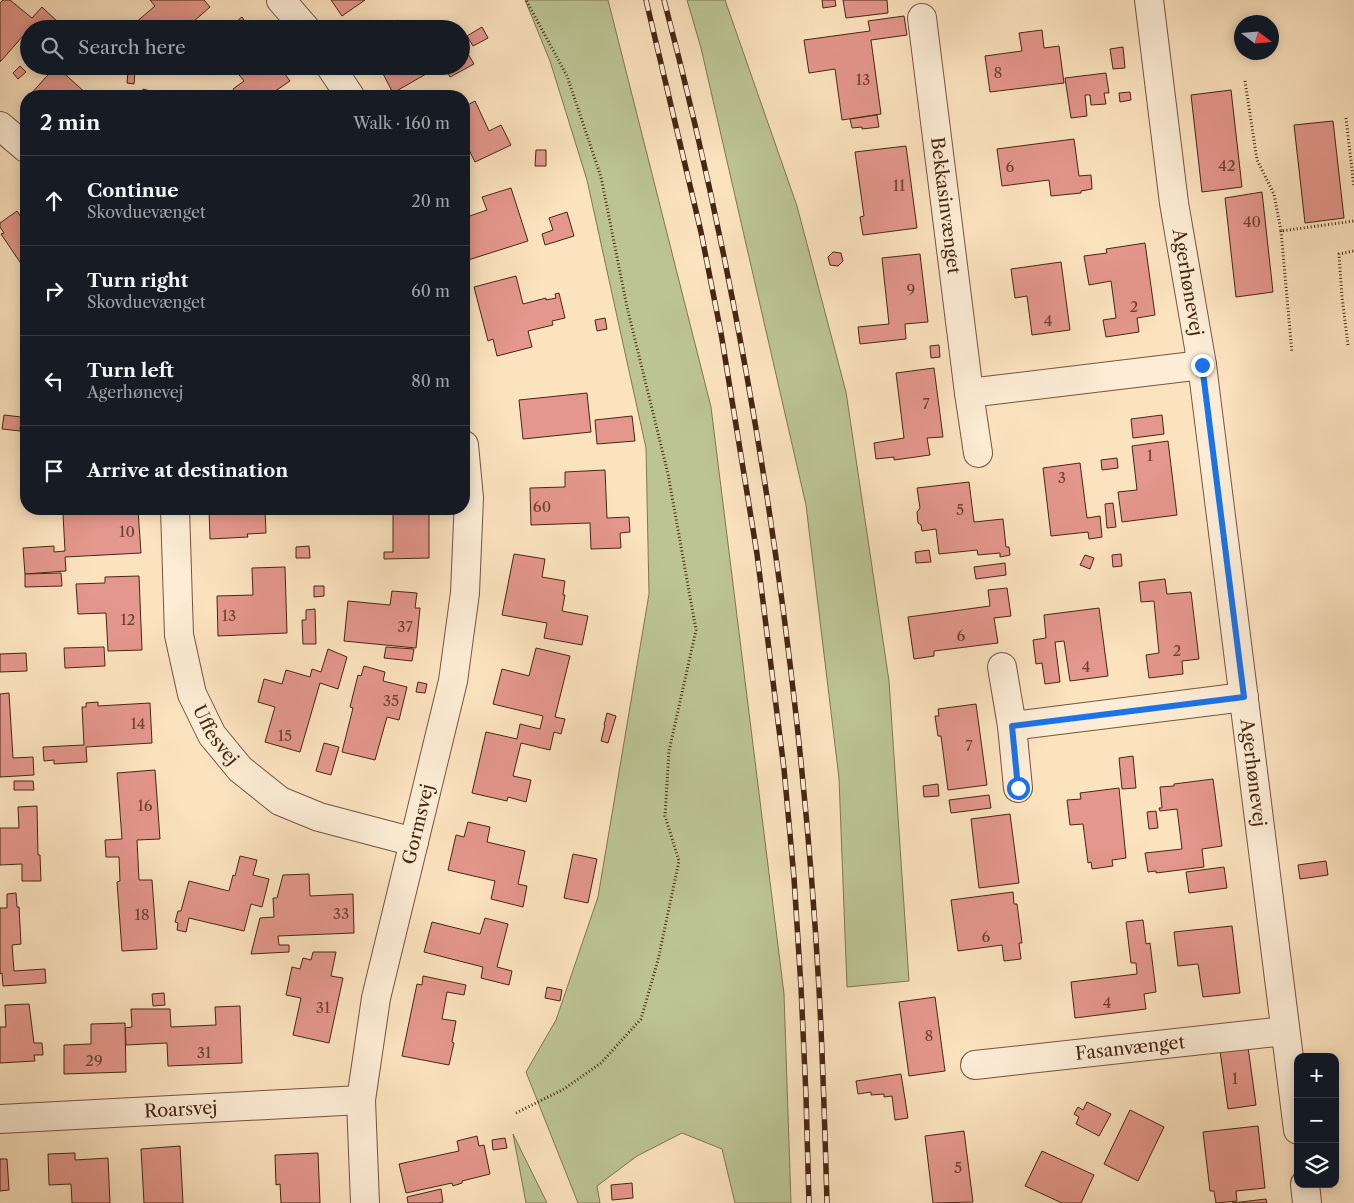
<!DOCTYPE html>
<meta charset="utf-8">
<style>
body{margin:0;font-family:"Libre Caslon Text",serif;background:#20242c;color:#f1f3f6}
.controls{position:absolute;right:15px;bottom:15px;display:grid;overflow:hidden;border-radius:10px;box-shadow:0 2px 12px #0003}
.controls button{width:45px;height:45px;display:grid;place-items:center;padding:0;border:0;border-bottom:1px solid #363941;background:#171b24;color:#f1f3f6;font:25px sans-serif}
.compass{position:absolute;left:1234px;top:15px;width:45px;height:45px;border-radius:50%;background:#171b24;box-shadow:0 2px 12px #0003;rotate:106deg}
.stop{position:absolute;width:15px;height:15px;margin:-11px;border:4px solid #1a73e8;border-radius:50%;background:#fff}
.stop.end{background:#1a73e8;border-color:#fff;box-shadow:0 1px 5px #0008}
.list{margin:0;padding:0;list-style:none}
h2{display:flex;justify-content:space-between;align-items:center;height:65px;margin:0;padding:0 20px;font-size:21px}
h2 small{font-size:16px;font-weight:400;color:#9ea1a6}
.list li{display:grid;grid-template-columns:32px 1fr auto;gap:15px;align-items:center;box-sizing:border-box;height:90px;padding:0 20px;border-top:1px solid #363941}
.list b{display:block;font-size:19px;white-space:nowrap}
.list p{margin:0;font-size:16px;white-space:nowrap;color:#9ea1a6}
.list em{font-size:16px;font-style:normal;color:#9ea1a6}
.icon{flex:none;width:28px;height:28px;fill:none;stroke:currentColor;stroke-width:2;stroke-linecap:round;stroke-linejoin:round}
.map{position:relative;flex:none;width:1354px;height:1203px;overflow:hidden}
.search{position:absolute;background:#171b24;box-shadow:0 2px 12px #0003;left:20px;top:20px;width:450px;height:55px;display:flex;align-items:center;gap:12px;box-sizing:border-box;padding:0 18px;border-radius:28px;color:#9ea1a6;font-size:19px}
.panel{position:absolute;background:#171b24;box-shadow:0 2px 12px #0003;left:20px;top:90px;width:450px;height:425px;border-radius:20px}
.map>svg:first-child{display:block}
</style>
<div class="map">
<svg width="1354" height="1203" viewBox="0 0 1354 1203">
<rect width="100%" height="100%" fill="#fce3c0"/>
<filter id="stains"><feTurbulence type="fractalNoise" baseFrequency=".004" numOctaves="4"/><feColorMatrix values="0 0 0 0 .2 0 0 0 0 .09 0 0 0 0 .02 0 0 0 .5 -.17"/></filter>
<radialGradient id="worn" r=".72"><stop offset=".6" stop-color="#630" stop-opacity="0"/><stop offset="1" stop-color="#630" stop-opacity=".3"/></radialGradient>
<g fill="#bcc495" stroke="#827553">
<polygon points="525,0 608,0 711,407 784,994 791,1203 735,1203 722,1149 682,1133 637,1156 597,1186 600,1203 578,1203 526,1072 556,1020 598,897 649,594 646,448 587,180 550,61"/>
<polygon points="687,0 725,0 797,206 846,392 889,681 909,981 847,987 839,778 806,505 701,48"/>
<polygon points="513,1134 547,1203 526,1203"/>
</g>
<g fill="#e4978c" stroke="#472611">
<polygon points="3,0 10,0 32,18 42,7 59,23 54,29 29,29 29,42 23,36 0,62 0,3"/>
<polygon points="150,0 204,0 210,7 185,29 140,29 135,23 155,6"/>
<polygon points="331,0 365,0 342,16"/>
<polygon points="822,0 835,0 836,6 823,8"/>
<polygon points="843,0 887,0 888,13 846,18"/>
<polygon points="904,16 907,35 871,40 881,114 842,120 835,69 809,73 804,40 870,31 868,21"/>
<polygon points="242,17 250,29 227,29"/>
<polygon points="398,20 403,29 382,29"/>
<polygon points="482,27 488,38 473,46 467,36"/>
<polygon points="1042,30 1044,48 1059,46 1064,83 990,92 985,56 1022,51 1019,33"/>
<polygon points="461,42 474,64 450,77 444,66 461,66"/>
<polygon points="1123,47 1125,68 1113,69 1110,49"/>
<polygon points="20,66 26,72 18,79 13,73"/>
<polygon points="56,66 89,96 29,96"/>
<polygon points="142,66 161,66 151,75"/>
<polygon points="232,66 279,66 290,81 268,96 238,96 233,89 244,81"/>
<polygon points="379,66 440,66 393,93"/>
<polygon points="128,71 135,72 134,84 127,83"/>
<polygon points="1106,73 1109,93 1104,93 1106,104 1091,105 1090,95 1085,95 1087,116 1071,118 1065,78"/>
<polygon points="143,89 154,92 152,96 141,96"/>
<polygon points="1231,90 1242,187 1202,192 1191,95"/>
<polygon points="1130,92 1131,100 1120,102 1119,93"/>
<polygon points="475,101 489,131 501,125 511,145 475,162 468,148 464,150 464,107"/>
<polygon points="877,115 879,127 862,129 862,127 852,128 850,119"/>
<polygon points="1333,121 1344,218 1305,223 1294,125"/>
<polygon points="1074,139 1079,176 1091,175 1092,189 1081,191 1081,193 1051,196 1049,180 1002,186 997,149"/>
<polygon points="906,146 917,228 863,235 860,217 864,216 855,152"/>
<polygon points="536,150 546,150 546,166 535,166"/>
<polygon points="511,188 528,241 465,261 464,256 464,218 487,210 482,197"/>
<polygon points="1262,192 1273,292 1236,297 1225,198"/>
<polygon points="17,211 23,220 26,218 26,271 1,234 4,233 0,227 0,223"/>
<polygon points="567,212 574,236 545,245 542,234 553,230 549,218"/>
<polygon points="1145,243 1155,315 1137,318 1139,332 1106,337 1103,320 1116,318 1111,281 1089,285 1084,256 1107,253 1106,249"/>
<polygon points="833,252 841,253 843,261 838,266 830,265 828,257"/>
<polygon points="920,254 928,322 905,324 906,339 860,344 858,327 889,324 882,258"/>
<polygon points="1061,262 1070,330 1032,335 1027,296 1015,298 1011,269"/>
<polygon points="516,276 523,304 546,298 546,300 556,298 555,294 559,293 565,318 552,321 553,325 528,331 532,347 497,356 493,339 488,341 474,287"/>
<polygon points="605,318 607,329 597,331 595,320"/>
<polygon points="939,345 940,357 931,358 930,346"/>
<polygon points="934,368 943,437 927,438 930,455 894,460 894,457 876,459 874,443 904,438 896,373"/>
<polygon points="587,393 591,432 523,439 519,400"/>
<polygon points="4,415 21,417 20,431 2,429"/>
<polygon points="1162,415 1164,434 1133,438 1131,419"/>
<polygon points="632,416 635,441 597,444 595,420"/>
<polygon points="1168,441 1177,515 1122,522 1118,492 1137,490 1132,446"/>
<polygon points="1117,458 1118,468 1102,470 1101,460"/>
<polygon points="1080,463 1087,518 1100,516 1102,537 1089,539 1088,532 1051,536 1043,468"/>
<polygon points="605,470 607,518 629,517 630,532 620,533 621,548 591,549 590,523 531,525 530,488 565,487 565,472"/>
<polygon points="969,482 974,522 1003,519 1006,547 1009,547 1010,555 1000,557 1000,553 978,555 977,550 939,554 936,529 922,531 921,525 918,523 917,512 920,508 917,488"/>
<polygon points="1113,503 1116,527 1107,528 1105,504"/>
<polygon points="209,509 265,509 266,533 247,534 248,537 210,539"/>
<polygon points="393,509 429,509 429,558 384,559 384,552 393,552"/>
<polygon points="138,510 141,553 65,557 66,571 25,574 23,548 54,546 54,552 65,551 63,514"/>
<polygon points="309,546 310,558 296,558 296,547"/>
<polygon points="929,550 931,562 916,563 915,552"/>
<polygon points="514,554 545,559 542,577 565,581 563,595 565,595 562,611 588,616 582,645 544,638 547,623 502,615"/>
<polygon points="1121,554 1122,566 1113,567 1112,555"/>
<polygon points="1085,555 1094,558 1090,569 1080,565"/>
<polygon points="1005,563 1006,575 976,579 974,567"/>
<polygon points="285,567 287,633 218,636 217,596 253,595 252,568"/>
<polygon points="61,573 62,586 25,587 25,574"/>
<polygon points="139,576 142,650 108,651 106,613 78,614 76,584 105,583 105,577"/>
<polygon points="1165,579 1167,594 1191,592 1199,659 1182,661 1183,674 1149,678 1146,655 1159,653 1154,601 1141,602 1139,582"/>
<polygon points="314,586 324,586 324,596 314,597"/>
<polygon points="1007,588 1011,616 994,618 998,643 934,651 934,656 914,659 908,617 990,606 988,590"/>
<polygon points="392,591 417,593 415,608 420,608 416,648 344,641 348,601 390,605"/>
<polygon points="1099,608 1108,676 1070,681 1064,641 1055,642 1060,682 1045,684 1042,663 1036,664 1033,640 1046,638 1044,615"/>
<polygon points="315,609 316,644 303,644 302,620 306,620 306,610"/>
<polygon points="104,647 105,666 65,668 64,648"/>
<polygon points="386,647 414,649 412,661 384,658"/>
<polygon points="536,648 570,656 555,717 565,719 561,734 554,732 550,750 521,743 513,776 531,780 526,802 508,797 507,801 472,793 486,732 517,739 520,724 540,729 543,716 493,704 502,669 529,676"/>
<polygon points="328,649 347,657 338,689 320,683 300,752 265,742 275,707 258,702 264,679 282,684 286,670 310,677 312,669 321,672"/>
<polygon points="26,653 27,671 0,672 0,654"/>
<polygon points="364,666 385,672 383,681 407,687 399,720 387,717 375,760 342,752 353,708 350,707 358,675 361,676"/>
<polygon points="418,682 427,684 425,693 416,692"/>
<polygon points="9,693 13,758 33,757 34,775 0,777 0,694"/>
<polygon points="98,702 98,706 150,703 152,743 86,747 87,762 54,764 54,760 44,761 43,747 84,745 82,707 86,707 86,703"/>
<polygon points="976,704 987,785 948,790 941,736 938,736 935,716 939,716 938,709"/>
<polygon points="607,713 616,716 608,743 601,741 605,725 604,725"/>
<polygon points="324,743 339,747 331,775 316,771"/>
<polygon points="1133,756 1136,788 1122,789 1119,758"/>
<polygon points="155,770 160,839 137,840 139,880 152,880 157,949 122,951 117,882 120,881 119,857 106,857 105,840 122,839 117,773"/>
<polygon points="1213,779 1222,846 1202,849 1204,867 1156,873 1156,871 1148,872 1145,853 1182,849 1177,809 1160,811 1159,808 1162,808 1160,787 1174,786 1174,784"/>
<polygon points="14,781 33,781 34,790 14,790"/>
<polygon points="938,784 939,796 924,797 923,786"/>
<polygon points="1119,788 1126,858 1112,860 1113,866 1092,869 1091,862 1088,863 1083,824 1070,825 1067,800 1081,799 1080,793"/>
<polygon points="989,795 991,808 951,813 949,800"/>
<polygon points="37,806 38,855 40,855 41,881 22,881 22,864 0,865 0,828 19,828 18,807"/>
<polygon points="1156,811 1158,828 1149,829 1147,812"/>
<polygon points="1010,814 1019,883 979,888 971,819"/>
<polygon points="468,822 490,827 487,842 525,851 518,884 527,886 523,907 491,899 495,881 448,870 456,835 464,837"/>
<polygon points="573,854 597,859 588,903 564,898"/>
<polygon points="240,856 257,860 253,875 269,879 262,907 251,904 244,931 189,918 186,932 177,930 178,923 175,922 178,911 181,911 189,881 229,891 233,875 235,876"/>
<polygon points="1326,861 1328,875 1300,879 1298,865"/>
<polygon points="1224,867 1227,888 1189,893 1186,872"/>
<polygon points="309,874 310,896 353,894 354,933 278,936 279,945 289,945 289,952 251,954 260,918 274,917 273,898 277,898 283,875"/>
<polygon points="1013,892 1014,904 1017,904 1022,943 1019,943 1021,959 1004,961 1002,945 958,951 951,900"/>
<polygon points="16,893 17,907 19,907 21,944 12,945 14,971 45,969 46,983 3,986 2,973 0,974 0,908 7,908 7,894"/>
<polygon points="485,918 508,924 497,967 512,971 509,985 481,978 483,967 424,952 432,922 480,934"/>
<polygon points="1143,920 1146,944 1150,943 1156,992 1144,994 1146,1009 1075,1018 1071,982 1137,974 1136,963 1131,963 1126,922"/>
<polygon points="1232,926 1240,993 1203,997 1198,964 1178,966 1174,932"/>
<polygon points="313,952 336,952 331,976 343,978 329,1043 293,1035 301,998 286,995 292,967 300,969 303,958 311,960"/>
<polygon points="423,976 466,985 464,995 447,992 442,1019 456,1021 452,1042 454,1043 449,1065 402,1056 417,984 422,985"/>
<polygon points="547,987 562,990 560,1001 545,998"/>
<polygon points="164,993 165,1005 153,1006 152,994"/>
<polygon points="935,997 945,1071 909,1076 899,1002"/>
<polygon points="29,1004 34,1043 42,1043 43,1055 34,1055 35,1061 0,1063 0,1027 6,1027 5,1005"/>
<polygon points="240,1006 242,1063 168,1066 167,1043 126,1045 125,1028 132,1027 131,1009 170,1009 171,1027 216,1025 215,1007"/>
<polygon points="125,1023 126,1072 64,1074 64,1045 91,1044 91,1024"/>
<polygon points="1248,1047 1256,1105 1228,1109 1220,1051"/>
<polygon points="901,1074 908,1118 895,1120 892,1096 884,1097 884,1094 871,1095 871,1092 858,1094 856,1081"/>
<polygon points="1087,1102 1111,1114 1099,1136 1076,1124 1079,1117 1074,1114 1078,1107 1083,1110"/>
<polygon points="1130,1110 1164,1127 1138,1181 1104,1164"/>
<polygon points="1258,1126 1265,1188 1236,1191 1237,1201 1216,1203 1214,1191 1210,1191 1203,1132"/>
<polygon points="964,1131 973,1202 933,1203 925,1136"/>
<polygon points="477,1136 479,1146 484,1145 490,1174 462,1181 462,1183 453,1186 452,1183 406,1193 399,1164 459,1151 457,1141"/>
<polygon points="505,1138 507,1148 493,1150 492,1140"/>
<polygon points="180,1146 183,1203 144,1203 141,1149"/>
<polygon points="1042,1151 1094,1175 1081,1203 1062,1203 1025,1186"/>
<polygon points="75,1153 75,1160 108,1158 110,1203 72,1203 71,1184 49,1185 48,1154"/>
<polygon points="318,1153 320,1203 281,1203 280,1184 276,1185 275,1155"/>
<polygon points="0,1159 7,1159 9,1190 0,1191"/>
<polygon points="632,1183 633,1198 612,1200 611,1185"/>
<polygon points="441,1189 443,1202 438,1203 408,1203 407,1197"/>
<polygon points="1266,1199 1267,1203 1232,1203"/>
</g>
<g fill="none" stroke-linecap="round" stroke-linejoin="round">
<g stroke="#74553d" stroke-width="30">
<g id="minor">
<polyline points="281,0 306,29"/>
<path id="s1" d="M1149,0l25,203 28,162 96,765"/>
<path id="s2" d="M922,18l47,375 233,-28"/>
<polyline points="330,66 350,96"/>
<polyline points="0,126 26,148"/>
<polyline points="969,393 978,453"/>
<path id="s3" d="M175,509l4,126 13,59 20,41 28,34 40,32 39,16 95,25"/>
<polyline points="1002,667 1012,726 1244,697"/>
<polyline points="1012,726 1018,788"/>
<path id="s4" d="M975,1065l310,-34"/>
<path id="s5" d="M0,1119l361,-19"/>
<polyline points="1305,1184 1307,1203"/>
<path id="s6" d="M365,1203l-4,-103 15,-102 77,-317 12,-88 4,-95 -5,-53"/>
</g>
</g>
<g stroke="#472611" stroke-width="3" stroke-dasharray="1 2.5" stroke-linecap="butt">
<polyline points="1245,81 1257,160 1274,194 1281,231 1354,221"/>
<polyline points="1346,118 1354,187"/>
<polyline points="1281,231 1292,353"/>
<polyline points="1348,345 1342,297 1339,254 1354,251"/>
<polyline points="516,1113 564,1089 601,1063 641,1019 658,960 679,861 665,816 669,751 696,630 668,474 627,307 601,177 567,76 526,0"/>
</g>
<use href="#minor" stroke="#fdedd6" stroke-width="28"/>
<g stroke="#472611" stroke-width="5.5">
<g id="rail">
<polyline points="646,0 701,232 721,333 757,554 784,769 794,878 801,987 806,1096 809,1203"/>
<path d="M664,0c62,235 105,474 132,715 10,91 18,183 23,274 4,71 6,143 8,214"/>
</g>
</g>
<use href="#rail" stroke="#fdedd6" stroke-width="4" stroke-dasharray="11" stroke-linecap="butt"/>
</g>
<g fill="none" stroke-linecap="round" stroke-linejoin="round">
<polyline stroke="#1a73e8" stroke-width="6" points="1018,788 1012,726 1244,697 1202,365"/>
</g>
<g text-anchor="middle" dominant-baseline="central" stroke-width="5" stroke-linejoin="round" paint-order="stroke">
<g font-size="15" fill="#6e4230">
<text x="998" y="72">8</text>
<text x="863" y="79">13</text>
<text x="1227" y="165">42</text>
<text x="1010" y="166">6</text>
<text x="899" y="185">11</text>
<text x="1252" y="221">40</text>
<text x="911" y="289">9</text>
<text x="1134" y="306">2</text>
<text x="1048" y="320">4</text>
<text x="926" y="403">7</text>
<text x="1150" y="455">1</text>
<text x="1062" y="477">3</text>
<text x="542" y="506">60</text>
<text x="960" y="509">5</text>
<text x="127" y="531">10</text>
<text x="229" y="615">13</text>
<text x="128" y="619">12</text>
<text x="405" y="626">37</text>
<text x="961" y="635">6</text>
<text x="1177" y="650">2</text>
<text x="1086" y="666">4</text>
<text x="391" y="700">35</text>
<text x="138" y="723">14</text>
<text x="285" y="735">15</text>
<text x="969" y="745">7</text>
<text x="145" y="805">16</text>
<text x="341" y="913">33</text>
<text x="142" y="914">18</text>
<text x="986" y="936">6</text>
<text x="1107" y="1002">4</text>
<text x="323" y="1007">31</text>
<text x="929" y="1035">8</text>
<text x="204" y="1052">31</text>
<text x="94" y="1060">29</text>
<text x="1235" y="1078">1</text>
<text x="958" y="1167">5</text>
</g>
<g font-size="18" fill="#472611" stroke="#fdedd6">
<text stroke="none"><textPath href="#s2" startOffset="189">Bekkasinvænget</textPath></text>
<text stroke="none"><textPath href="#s1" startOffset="285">Agerhønevej</textPath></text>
<text stroke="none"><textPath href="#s3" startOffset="234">Uffesvej</textPath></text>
<text stroke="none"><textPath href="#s1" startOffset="780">Agerhønevej</textPath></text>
<text stroke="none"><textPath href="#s6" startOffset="385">Gormsvej</textPath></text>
<text stroke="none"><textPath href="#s4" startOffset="156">Fasanvænget</textPath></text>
<text stroke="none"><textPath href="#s5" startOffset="181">Roarsvej</textPath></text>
</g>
</g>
<rect width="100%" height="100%" filter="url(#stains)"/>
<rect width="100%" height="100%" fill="url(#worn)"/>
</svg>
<div class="controls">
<button>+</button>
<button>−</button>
<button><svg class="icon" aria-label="layers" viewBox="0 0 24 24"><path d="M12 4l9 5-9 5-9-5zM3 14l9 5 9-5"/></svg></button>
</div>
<svg class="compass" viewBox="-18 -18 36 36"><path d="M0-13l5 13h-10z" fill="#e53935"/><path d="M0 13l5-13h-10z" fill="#9ea1a6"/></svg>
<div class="stop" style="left:1018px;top:788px"></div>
<div class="stop end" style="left:1202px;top:365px"></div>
<div class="search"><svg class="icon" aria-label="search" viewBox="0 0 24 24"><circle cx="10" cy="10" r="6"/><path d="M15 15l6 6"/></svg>Search here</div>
<section class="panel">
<h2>2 min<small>Walk · 160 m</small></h2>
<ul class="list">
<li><svg class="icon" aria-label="ahead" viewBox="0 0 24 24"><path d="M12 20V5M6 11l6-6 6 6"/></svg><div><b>Continue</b><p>Skovduevænget</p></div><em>20 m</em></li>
<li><svg class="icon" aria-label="right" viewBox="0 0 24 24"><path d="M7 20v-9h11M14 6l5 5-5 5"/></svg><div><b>Turn right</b><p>Skovduevænget</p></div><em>60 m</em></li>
<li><svg class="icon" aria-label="left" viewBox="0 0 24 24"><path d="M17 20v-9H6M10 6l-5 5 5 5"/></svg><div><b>Turn left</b><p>Agerhønevej</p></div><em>80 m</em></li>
<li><svg class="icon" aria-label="arrive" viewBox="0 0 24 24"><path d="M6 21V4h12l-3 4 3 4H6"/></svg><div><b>Arrive at destination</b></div></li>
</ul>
</section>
</div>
